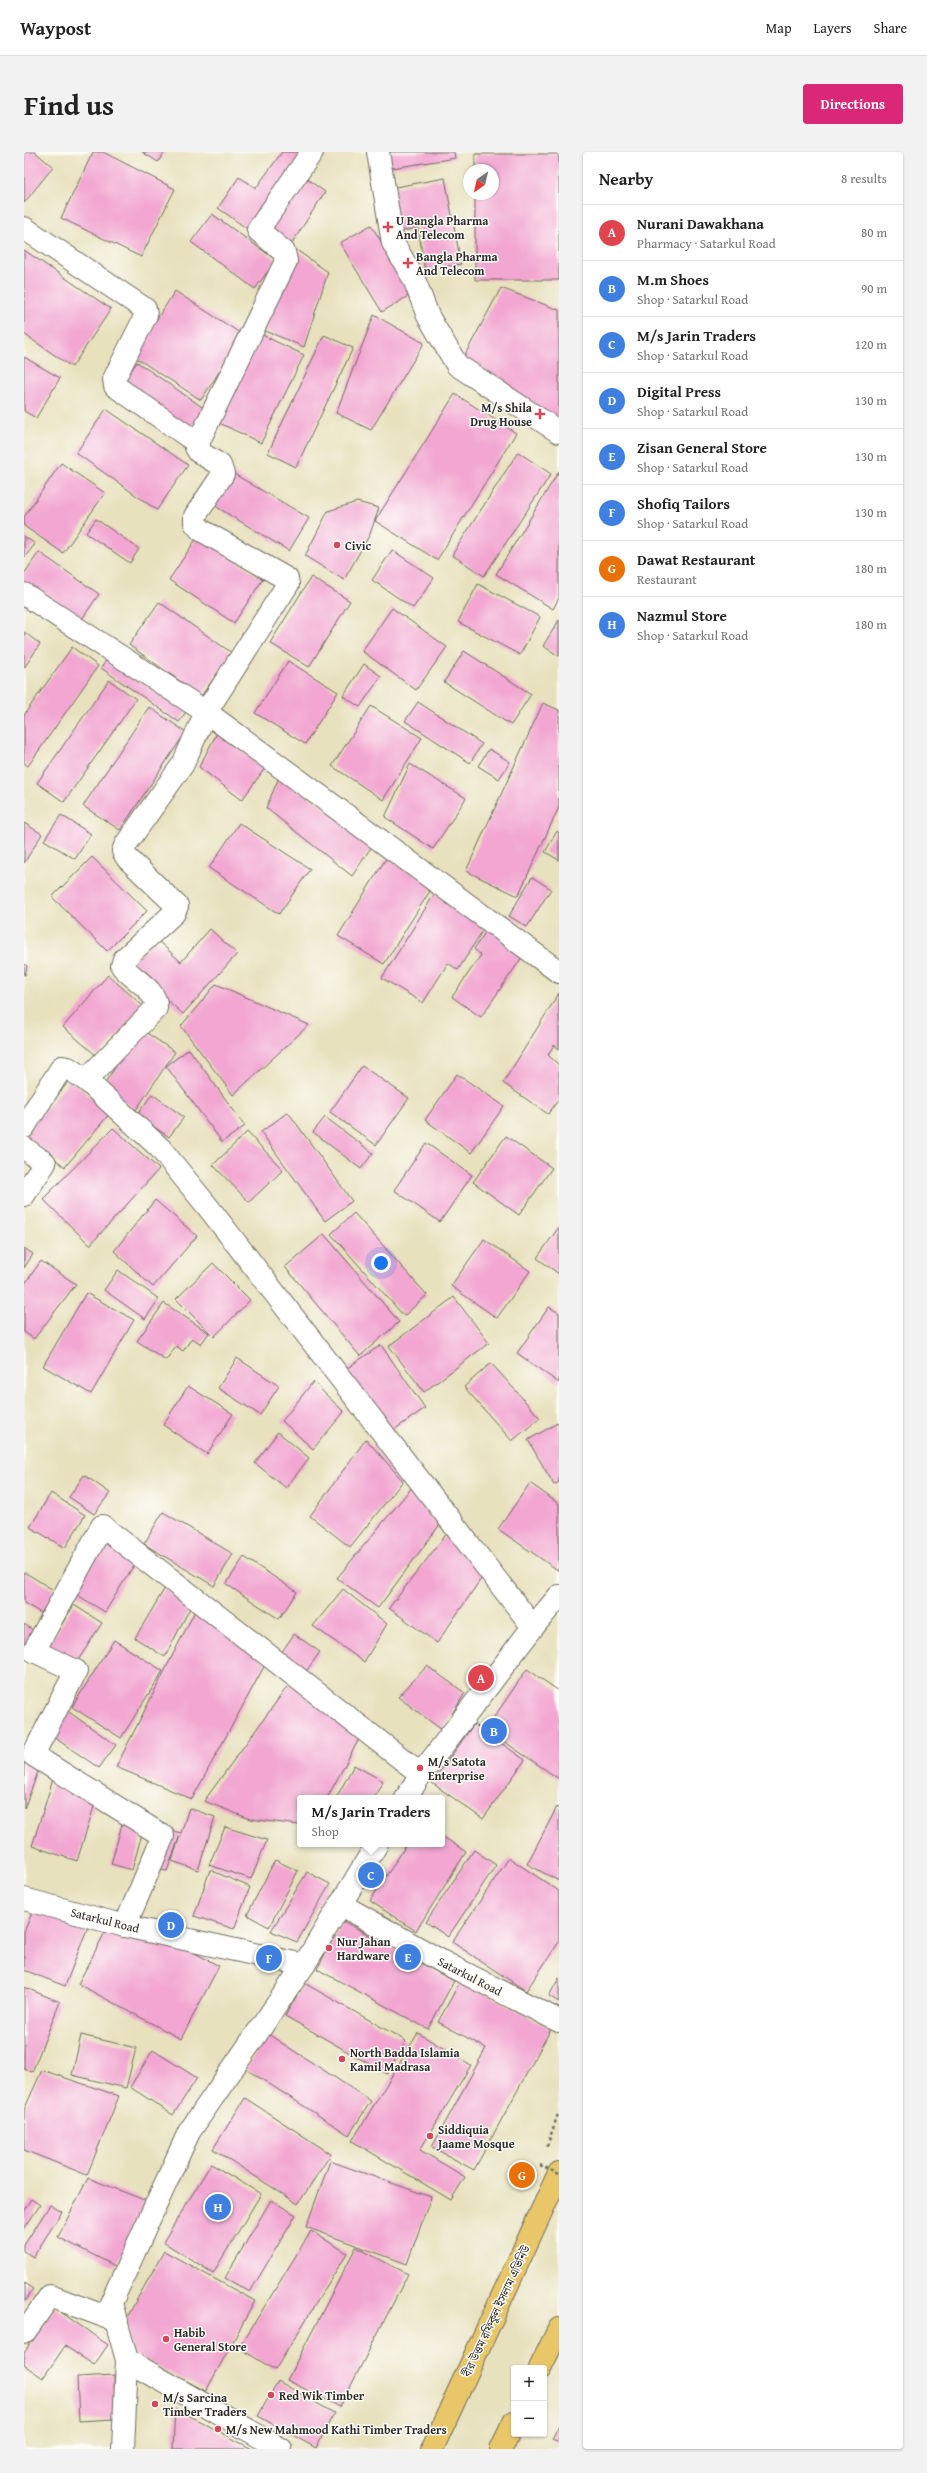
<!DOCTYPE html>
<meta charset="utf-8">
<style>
body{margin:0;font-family:"Gentium Book Plus","Noto Serif Bengali",serif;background:#f2f2f2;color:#222}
.controls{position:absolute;right:12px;bottom:12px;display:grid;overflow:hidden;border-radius:4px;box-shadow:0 1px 3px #0004}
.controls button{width:36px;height:36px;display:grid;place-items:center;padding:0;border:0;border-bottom:1px solid #e0e0e0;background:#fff;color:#222;font:20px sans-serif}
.compass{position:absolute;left:439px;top:12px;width:36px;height:36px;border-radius:50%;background:#fff;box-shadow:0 1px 3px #0004;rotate:214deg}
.you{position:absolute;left:357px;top:1111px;width:14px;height:14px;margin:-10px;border:3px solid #fff;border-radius:50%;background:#1a73e8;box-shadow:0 0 0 6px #1a73e833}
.badge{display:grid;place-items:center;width:26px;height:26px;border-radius:50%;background:#db2777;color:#fff;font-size:13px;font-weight:700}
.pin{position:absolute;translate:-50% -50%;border:2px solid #fff;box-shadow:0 1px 4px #0006}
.popup{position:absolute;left:273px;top:1643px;width:148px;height:52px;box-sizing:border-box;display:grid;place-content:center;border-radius:4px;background:#fff;filter:drop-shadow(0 1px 3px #0005);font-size:13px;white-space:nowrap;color:#767676}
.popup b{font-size:15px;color:#222}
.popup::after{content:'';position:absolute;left:50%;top:100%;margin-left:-8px;border:8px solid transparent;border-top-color:#fff}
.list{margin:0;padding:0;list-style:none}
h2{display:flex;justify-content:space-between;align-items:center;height:52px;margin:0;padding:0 16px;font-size:17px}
h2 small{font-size:13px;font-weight:400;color:#767676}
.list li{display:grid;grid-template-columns:26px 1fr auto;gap:12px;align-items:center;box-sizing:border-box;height:56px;padding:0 16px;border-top:1px solid #e0e0e0}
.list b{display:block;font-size:15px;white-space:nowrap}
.list p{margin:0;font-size:13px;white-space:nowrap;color:#767676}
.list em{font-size:13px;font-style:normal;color:#767676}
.map{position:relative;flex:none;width:535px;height:2297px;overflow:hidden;border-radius:4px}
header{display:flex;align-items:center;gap:24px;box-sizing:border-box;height:56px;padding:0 20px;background:#fff;border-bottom:1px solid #e0e0e0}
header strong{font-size:19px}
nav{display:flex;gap:22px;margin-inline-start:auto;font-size:14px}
.intro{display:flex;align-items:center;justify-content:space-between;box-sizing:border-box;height:96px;padding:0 24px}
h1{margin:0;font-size:28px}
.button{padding:10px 18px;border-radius:4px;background:#db2777;color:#fff;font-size:14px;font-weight:700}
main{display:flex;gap:24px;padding:0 24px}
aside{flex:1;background:#fff;border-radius:4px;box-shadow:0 1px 3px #0004}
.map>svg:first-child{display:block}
</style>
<header>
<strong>Waypost</strong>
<nav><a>Map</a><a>Layers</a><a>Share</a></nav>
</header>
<div class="intro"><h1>Find us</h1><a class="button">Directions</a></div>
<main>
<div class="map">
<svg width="535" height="2297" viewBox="0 0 535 2297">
<rect width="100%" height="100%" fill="#fdfcf7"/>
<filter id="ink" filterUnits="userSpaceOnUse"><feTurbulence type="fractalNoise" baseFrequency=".025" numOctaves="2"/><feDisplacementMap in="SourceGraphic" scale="8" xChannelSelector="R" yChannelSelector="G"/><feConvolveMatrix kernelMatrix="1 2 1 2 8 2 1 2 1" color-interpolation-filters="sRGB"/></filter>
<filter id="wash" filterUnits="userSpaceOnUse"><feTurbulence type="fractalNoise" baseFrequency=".012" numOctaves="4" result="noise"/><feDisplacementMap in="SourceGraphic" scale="16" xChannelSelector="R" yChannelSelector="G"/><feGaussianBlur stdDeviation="0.9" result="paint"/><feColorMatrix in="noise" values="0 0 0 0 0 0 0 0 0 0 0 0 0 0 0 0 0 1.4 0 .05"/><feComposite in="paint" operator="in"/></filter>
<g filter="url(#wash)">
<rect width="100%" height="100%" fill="#e8e1be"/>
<g id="blocks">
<g fill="#f2a6d1">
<polygon points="0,0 11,0 29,15 0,51"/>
<polygon points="69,0 79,0 151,37 117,105 37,66"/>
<polygon points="118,0 141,0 134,10"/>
<polygon points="258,0 279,0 225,78 194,56 215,25 232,36"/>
<polygon points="359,0 430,0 431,6 362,17"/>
<polygon points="451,2 535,2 535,128 451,128 451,42 469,42 469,18 451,18"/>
<polygon points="280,25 301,40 266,94 243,80"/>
<polygon points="421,26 437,112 401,118 394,76 374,80 366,36"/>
<polygon points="188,62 252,108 231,137 167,90"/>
<polygon points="347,73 389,141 358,160 316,91"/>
<polygon points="271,97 304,120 280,195 237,177"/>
<polygon points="0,98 87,157 48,215 0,182"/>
<polygon points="477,136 535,158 535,272 437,210"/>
<polygon points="151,139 219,183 177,248 109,204"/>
<polygon points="350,163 400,191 347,278 312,261"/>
<polygon points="234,181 280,203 237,291 191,269"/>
<polygon points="300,183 329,196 272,315 244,301"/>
<polygon points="0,205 36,226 12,266 0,259"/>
<polygon points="113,210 184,259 170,281 98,232"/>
<polygon points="431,242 492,281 413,408 351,369"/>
<polygon points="82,257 164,313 133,358 52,301"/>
<polygon points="494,300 527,322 460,424 428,403"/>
<polygon points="37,311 81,341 39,401 0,374 0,365"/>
<polygon points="535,319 535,446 529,457 472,422"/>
<polygon points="210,322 285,366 265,399 191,354"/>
<polygon points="333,350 355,356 346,382 320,428 281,404 304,359"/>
<polygon points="72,367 115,397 106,411 62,381"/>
<polygon points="0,384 11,392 0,406"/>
<polygon points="174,384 239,427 210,471 145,428"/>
<polygon points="368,398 410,426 389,456 348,428"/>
<polygon points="15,400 75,442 54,473 0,436 0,422"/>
<polygon points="287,425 326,449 285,515 246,491"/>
<polygon points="454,432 516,465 496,503 434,470"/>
<polygon points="135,450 208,501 177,544 105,493"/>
<polygon points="368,456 423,495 392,538 338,499"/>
<polygon points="535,468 535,504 519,494"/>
<polygon points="0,480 16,492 0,516"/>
<polygon points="48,495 74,514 4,614 0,611 0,563"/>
<polygon points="440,499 507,542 487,573 420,530"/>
<polygon points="88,500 166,554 155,570 77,516"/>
<polygon points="264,509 314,540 281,592 231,561"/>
<polygon points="340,512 357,524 336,555 319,544"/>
<polygon points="85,528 112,547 40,650 13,631"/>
<polygon points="394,550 458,592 446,611 381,569"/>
<polygon points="519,551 535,558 535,655 494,744 442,719"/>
<polygon points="347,554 398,586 359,648 308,614"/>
<polygon points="125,555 162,580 96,678 59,654"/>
<polygon points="193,581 241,616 218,648 175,615"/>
<polygon points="465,597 486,610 475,627 454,614"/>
<polygon points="386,612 442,646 409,697 361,665"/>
<polygon points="256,623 350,691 328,724 242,656"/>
<polygon points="37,663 67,682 51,707 20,688"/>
<polygon points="0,671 18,682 0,711"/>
<polygon points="215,671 286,717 255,762 185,716"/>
<polygon points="533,679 535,681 535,708 521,700"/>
<polygon points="68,705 123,759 83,799 28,745"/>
<polygon points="363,705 409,734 360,812 314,784"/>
<polygon points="508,725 527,737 503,775 485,764"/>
<polygon points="411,741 462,773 434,818 424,811 399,851 358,826"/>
<polygon points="464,776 501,801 457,865 428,845 457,803 450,797"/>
<polygon points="186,777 213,802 159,862 105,814 131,786 157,810"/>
<polygon points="0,812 3,814 1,823 0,823"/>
<polygon points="84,823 119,854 74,905 39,875"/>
<polygon points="192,832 285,873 209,943 157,874"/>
<polygon points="535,841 535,897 530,893 524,903 535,913 535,947 524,962 479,931"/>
<polygon points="117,877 151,900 112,958 78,935"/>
<polygon points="165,897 221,974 198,990 142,914"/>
<polygon points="338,914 385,946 352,993 306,960"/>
<polygon points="433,922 480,954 447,1001 401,968"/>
<polygon points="46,928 86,961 41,1015 1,983"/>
<polygon points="128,942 160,965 145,985 113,963"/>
<polygon points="264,960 328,1049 301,1069 237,980"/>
<polygon points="301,965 349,1001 337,1017 289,980"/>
<polygon points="89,976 135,1017 66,1093 19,1047"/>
<polygon points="223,980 259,1018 225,1050 189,1013"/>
<polygon points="482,984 528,1016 495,1063 449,1030"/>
<polygon points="402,991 448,1023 416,1070 370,1038"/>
<polygon points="131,1048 173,1084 129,1135 90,1099"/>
<polygon points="330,1061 403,1143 380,1164 307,1082"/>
<polygon points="535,1075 535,1122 513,1106"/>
<polygon points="300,1082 375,1170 336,1204 261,1115"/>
<polygon points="460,1087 506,1119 473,1166 427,1134"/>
<polygon points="0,1096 9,1102 0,1116"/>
<polygon points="17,1109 52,1132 10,1187 0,1180 0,1133"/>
<polygon points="189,1111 226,1148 190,1185 152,1147"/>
<polygon points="94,1118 135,1147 121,1167 80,1138"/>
<polygon points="62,1141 110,1168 67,1242 19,1214"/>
<polygon points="430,1145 465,1191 400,1240 365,1194"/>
<polygon points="140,1151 185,1181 177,1192 168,1186 159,1199 152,1194 142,1208 113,1189"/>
<polygon points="525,1155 535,1161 535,1231 493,1201"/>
<polygon points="357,1193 401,1256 367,1280 322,1217"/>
<polygon points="213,1206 255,1234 236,1263 194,1236"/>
<polygon points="467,1211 516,1266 488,1289 440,1235"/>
<polygon points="289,1230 320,1260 289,1297 258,1269"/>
<polygon points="164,1234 209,1262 183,1302 139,1273"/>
<polygon points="535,1270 535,1330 530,1333 504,1288"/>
<polygon points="254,1280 285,1306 262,1336 231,1311"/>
<polygon points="342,1287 379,1329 326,1395 286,1364"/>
<polygon points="60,1323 86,1341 70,1362 45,1345"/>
<polygon points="506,1331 535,1352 535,1419 474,1377"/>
<polygon points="389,1334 420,1367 354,1456 313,1426"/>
<polygon points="27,1341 61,1363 41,1396 6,1375"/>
<polygon points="139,1360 209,1402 190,1434 120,1392"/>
<polygon points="424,1380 461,1421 413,1491 365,1456"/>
<polygon points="81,1384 115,1405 81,1460 47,1439"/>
<polygon points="220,1405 273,1440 255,1467 202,1432"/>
<polygon points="0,1420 31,1439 17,1461 0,1451"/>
<polygon points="141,1436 166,1456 141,1505 111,1486"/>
<polygon points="319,1437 363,1472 340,1510 289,1474"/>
<polygon points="50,1453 78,1471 51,1513 23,1495"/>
<polygon points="171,1459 242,1511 168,1647 92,1615"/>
<polygon points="0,1472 12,1480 0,1499"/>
<polygon points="270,1482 296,1500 280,1522 255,1504"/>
<polygon points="90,1488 139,1519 97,1586 48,1555"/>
<polygon points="403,1514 441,1541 418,1578 374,1545"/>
<polygon points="503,1517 535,1539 535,1627 462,1577"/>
<polygon points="266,1531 336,1585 303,1646 276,1646 276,1673 226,1667 180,1649"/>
<polygon points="42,1558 92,1593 75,1616 25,1582"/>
<polygon points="450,1572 501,1608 459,1667 408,1631"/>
<polygon points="0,1611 15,1617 0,1657"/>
<polygon points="330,1613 359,1629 350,1646 312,1646"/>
<polygon points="31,1621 76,1635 53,1709 8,1694"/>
<polygon points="103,1654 124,1660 108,1718 87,1712"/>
<polygon points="533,1655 535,1657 535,1729 503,1712"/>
<polygon points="165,1656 191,1665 174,1718 148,1709 156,1683 143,1719 127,1716 142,1677 157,1681"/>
<polygon points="201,1675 243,1688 227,1727 185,1713"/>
<polygon points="418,1684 442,1700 392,1779 346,1749 383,1692 418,1692"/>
<polygon points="450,1698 472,1713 424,1785 402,1770"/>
<polygon points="485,1706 535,1739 535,1790 502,1839 428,1790"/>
<polygon points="251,1708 274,1719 245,1775 223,1763"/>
<polygon points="186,1718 226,1735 210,1777 170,1764"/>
<polygon points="283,1720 306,1732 273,1790 247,1779"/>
<polygon points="12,1751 65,1772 41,1834 0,1818 0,1780"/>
<polygon points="92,1759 195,1814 157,1887 54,1832"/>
<polygon points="319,1769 430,1829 404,1877 293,1817"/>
<polygon points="535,1826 535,1850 525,1844"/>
<polygon points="437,1828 527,1877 450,2018 408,1995 462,1896 414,1870"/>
<polygon points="280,1831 382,1889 363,1922 261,1864"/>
<polygon points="0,1835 36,1850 8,1920 0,1917"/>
<polygon points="394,1881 447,1913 396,1998 441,2025 427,2048 328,1989"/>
<polygon points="244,1882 347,1949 325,1983 222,1917"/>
<polygon points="57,1883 112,1896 102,1936 48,1923"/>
<polygon points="129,1898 173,1926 149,1963 106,1935"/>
<polygon points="18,1918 95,1944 63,2023 0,1998 0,1958"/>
<polygon points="221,1946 307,2002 274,2052 189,1997"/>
<polygon points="306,2009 407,2045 383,2112 282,2075"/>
<polygon points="187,2012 237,2042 189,2121 139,2090"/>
<polygon points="64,2026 128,2051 91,2114 34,2085"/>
<polygon points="7,2047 16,2053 0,2077 0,2058"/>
<polygon points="247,2048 272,2063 226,2140 201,2126"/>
<polygon points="26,2053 38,2060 9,2105 0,2099 0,2093"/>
<polygon points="287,2079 323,2101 251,2218 215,2196"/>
<polygon points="332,2095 384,2122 316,2255 263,2228"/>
<polygon points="140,2099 231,2149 182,2239 107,2201 102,2167"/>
<polygon points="0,2131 9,2137 0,2150"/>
<polygon points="31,2156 84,2193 70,2213 41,2194 19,2226 0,2213 0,2201"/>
<polygon points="90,2223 91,2267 55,2269 53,2225"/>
<polygon points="254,2229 310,2261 292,2296 234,2264"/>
<polygon points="151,2256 228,2297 149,2297"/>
<polygon points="535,2273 535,2290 528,2287"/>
</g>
</g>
</g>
<g filter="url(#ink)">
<use href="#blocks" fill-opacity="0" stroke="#6d6b5e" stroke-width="1"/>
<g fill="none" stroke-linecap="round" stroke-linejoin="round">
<g stroke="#6d6b5e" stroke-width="24">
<g id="minor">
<polyline points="354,0 369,91 390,127 404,164 433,213 535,280"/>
<polyline points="0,76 121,157 122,163 90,227 91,234 175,292"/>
<polyline points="0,442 182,560 535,820"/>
<path d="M62,928l70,-72c2,-18 -24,-29 -34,-42l2,-7 50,-46 3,-7 -50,-48 -4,-7 3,-7 57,-80 23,-52 82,-128 -1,-5 -86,-49 -6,-7v-7l28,-42 -3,-9 -21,-13 -3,-5 90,-186 -2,-9 -26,-22 54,-78"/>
<polyline points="0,975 38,915 44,916 62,928 136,996 184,1055 509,1475"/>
<polyline points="0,996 21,1011 0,1043"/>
<polyline points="382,1646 397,1622 509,1475 535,1444"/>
<polyline points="0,1747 101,1774 280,1813"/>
<polyline points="316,1752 419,1810 535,1869"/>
<polyline points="101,1774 139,1684 9,1603 52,1519 10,1499 78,1374 397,1622"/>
<polyline points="0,2181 26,2144 93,2169"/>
<polyline points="103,2208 257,2297"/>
<polyline points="99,2297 103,2208 87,2151 165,1980 280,1813 353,1692"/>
</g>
</g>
<g stroke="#6d6b5e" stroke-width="24">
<g id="primary">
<polyline points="516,2216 535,2177"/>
<polyline points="408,2297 535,2021"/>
<polyline points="477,2297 490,2270"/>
</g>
</g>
<polyline stroke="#6d6b5e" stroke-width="2.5" stroke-dasharray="3 3" stroke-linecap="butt" points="523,1994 534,1962"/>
<use href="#minor" stroke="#fff" stroke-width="22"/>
<use href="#primary" stroke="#e9c769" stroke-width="22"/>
<polyline stroke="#6d6b5e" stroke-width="2.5" stroke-dasharray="3 3" stroke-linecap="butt" points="516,2013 535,2022"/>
</g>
</g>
<g fill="#d1495b" stroke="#fdfcf7" stroke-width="1.5">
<path d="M362 69h4v4h4v4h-4v4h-4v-4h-4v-4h4z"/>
<path d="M382 105h4v4h4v4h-4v4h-4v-4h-4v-4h4z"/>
<path d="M514 256h4v4h4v4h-4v4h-4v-4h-4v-4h4z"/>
<circle cx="313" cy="393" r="4"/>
<circle cx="396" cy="1616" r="4"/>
<circle cx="305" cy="1796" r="4"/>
<circle cx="318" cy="1907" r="4"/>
<circle cx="406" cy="1984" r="4"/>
<circle cx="142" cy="2187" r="4"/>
<circle cx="247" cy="2243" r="4"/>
<circle cx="131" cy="2252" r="4"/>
<circle cx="194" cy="2277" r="4"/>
</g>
<g text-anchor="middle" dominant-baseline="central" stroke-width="3" stroke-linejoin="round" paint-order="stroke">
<g font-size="12" font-weight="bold" fill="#2b2b2b" stroke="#fdfcf7" text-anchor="start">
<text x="372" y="68">U Bangla Pharma<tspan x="372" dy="14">And Telecom</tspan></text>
<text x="392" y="104">Bangla Pharma<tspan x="392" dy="14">And Telecom</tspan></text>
<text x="508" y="255" text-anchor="end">M/s Shila<tspan x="508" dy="14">Drug House</tspan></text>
<text x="321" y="393">Civic</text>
<text x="404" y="1609">M/s Satota<tspan x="404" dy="14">Enterprise</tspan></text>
<text x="313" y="1789">Nur Jahan<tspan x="313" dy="14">Hardware</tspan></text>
<text x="326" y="1900">North Badda Islamia<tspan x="326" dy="14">Kamil Madrasa</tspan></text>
<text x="414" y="1977">Siddiquia<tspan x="414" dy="14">Jaame Mosque</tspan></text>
<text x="150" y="2180">Habib<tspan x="150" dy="14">General Store</tspan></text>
<text x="255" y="2243">Red Wik Timber</text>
<text x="139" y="2245">M/s Sarcina<tspan x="139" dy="14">Timber Traders</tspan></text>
<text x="202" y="2277">M/s New Mahmood Kathi Timber Traders</text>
</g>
<g font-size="12" fill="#2b2b2b" stroke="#fdfcf7">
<text transform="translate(81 1768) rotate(14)">Satarkul Road</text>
<text transform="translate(446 1824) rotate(27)">Satarkul Road</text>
<text transform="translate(472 2159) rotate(-65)">বীর উত্তম রফিকুল ইসলাম এভিনিউ</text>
</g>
</g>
</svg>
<div class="controls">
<button>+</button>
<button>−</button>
</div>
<svg class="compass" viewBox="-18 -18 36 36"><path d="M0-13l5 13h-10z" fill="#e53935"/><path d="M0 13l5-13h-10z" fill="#767676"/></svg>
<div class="you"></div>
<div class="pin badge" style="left:457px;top:1526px;background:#e0444e">A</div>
<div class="pin badge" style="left:470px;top:1579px;background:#3f7fe0">B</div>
<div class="pin badge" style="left:347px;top:1723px;background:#3f7fe0">C</div>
<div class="popup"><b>M/s Jarin Traders</b>Shop</div>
<div class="pin badge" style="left:147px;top:1773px;background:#3f7fe0">D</div>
<div class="pin badge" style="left:384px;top:1805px;background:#3f7fe0">E</div>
<div class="pin badge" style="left:245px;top:1806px;background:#3f7fe0">F</div>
<div class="pin badge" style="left:498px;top:2023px;background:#e8710a">G</div>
<div class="pin badge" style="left:194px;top:2055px;background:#3f7fe0">H</div>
</div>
<aside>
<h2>Nearby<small>8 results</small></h2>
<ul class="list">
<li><span class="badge" style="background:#e0444e">A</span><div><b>Nurani Dawakhana</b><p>Pharmacy · Satarkul Road</p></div><em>80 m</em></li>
<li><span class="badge" style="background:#3f7fe0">B</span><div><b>M.m Shoes</b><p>Shop · Satarkul Road</p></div><em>90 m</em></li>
<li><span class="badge" style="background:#3f7fe0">C</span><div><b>M/s Jarin Traders</b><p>Shop · Satarkul Road</p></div><em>120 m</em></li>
<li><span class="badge" style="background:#3f7fe0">D</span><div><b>Digital Press</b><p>Shop · Satarkul Road</p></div><em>130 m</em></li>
<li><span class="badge" style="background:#3f7fe0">E</span><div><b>Zisan General Store</b><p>Shop · Satarkul Road</p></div><em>130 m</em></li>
<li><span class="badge" style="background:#3f7fe0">F</span><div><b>Shofiq Tailors</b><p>Shop · Satarkul Road</p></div><em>130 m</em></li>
<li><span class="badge" style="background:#e8710a">G</span><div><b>Dawat Restaurant</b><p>Restaurant</p></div><em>180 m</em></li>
<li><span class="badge" style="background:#3f7fe0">H</span><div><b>Nazmul Store</b><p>Shop · Satarkul Road</p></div><em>180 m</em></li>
</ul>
</aside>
</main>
